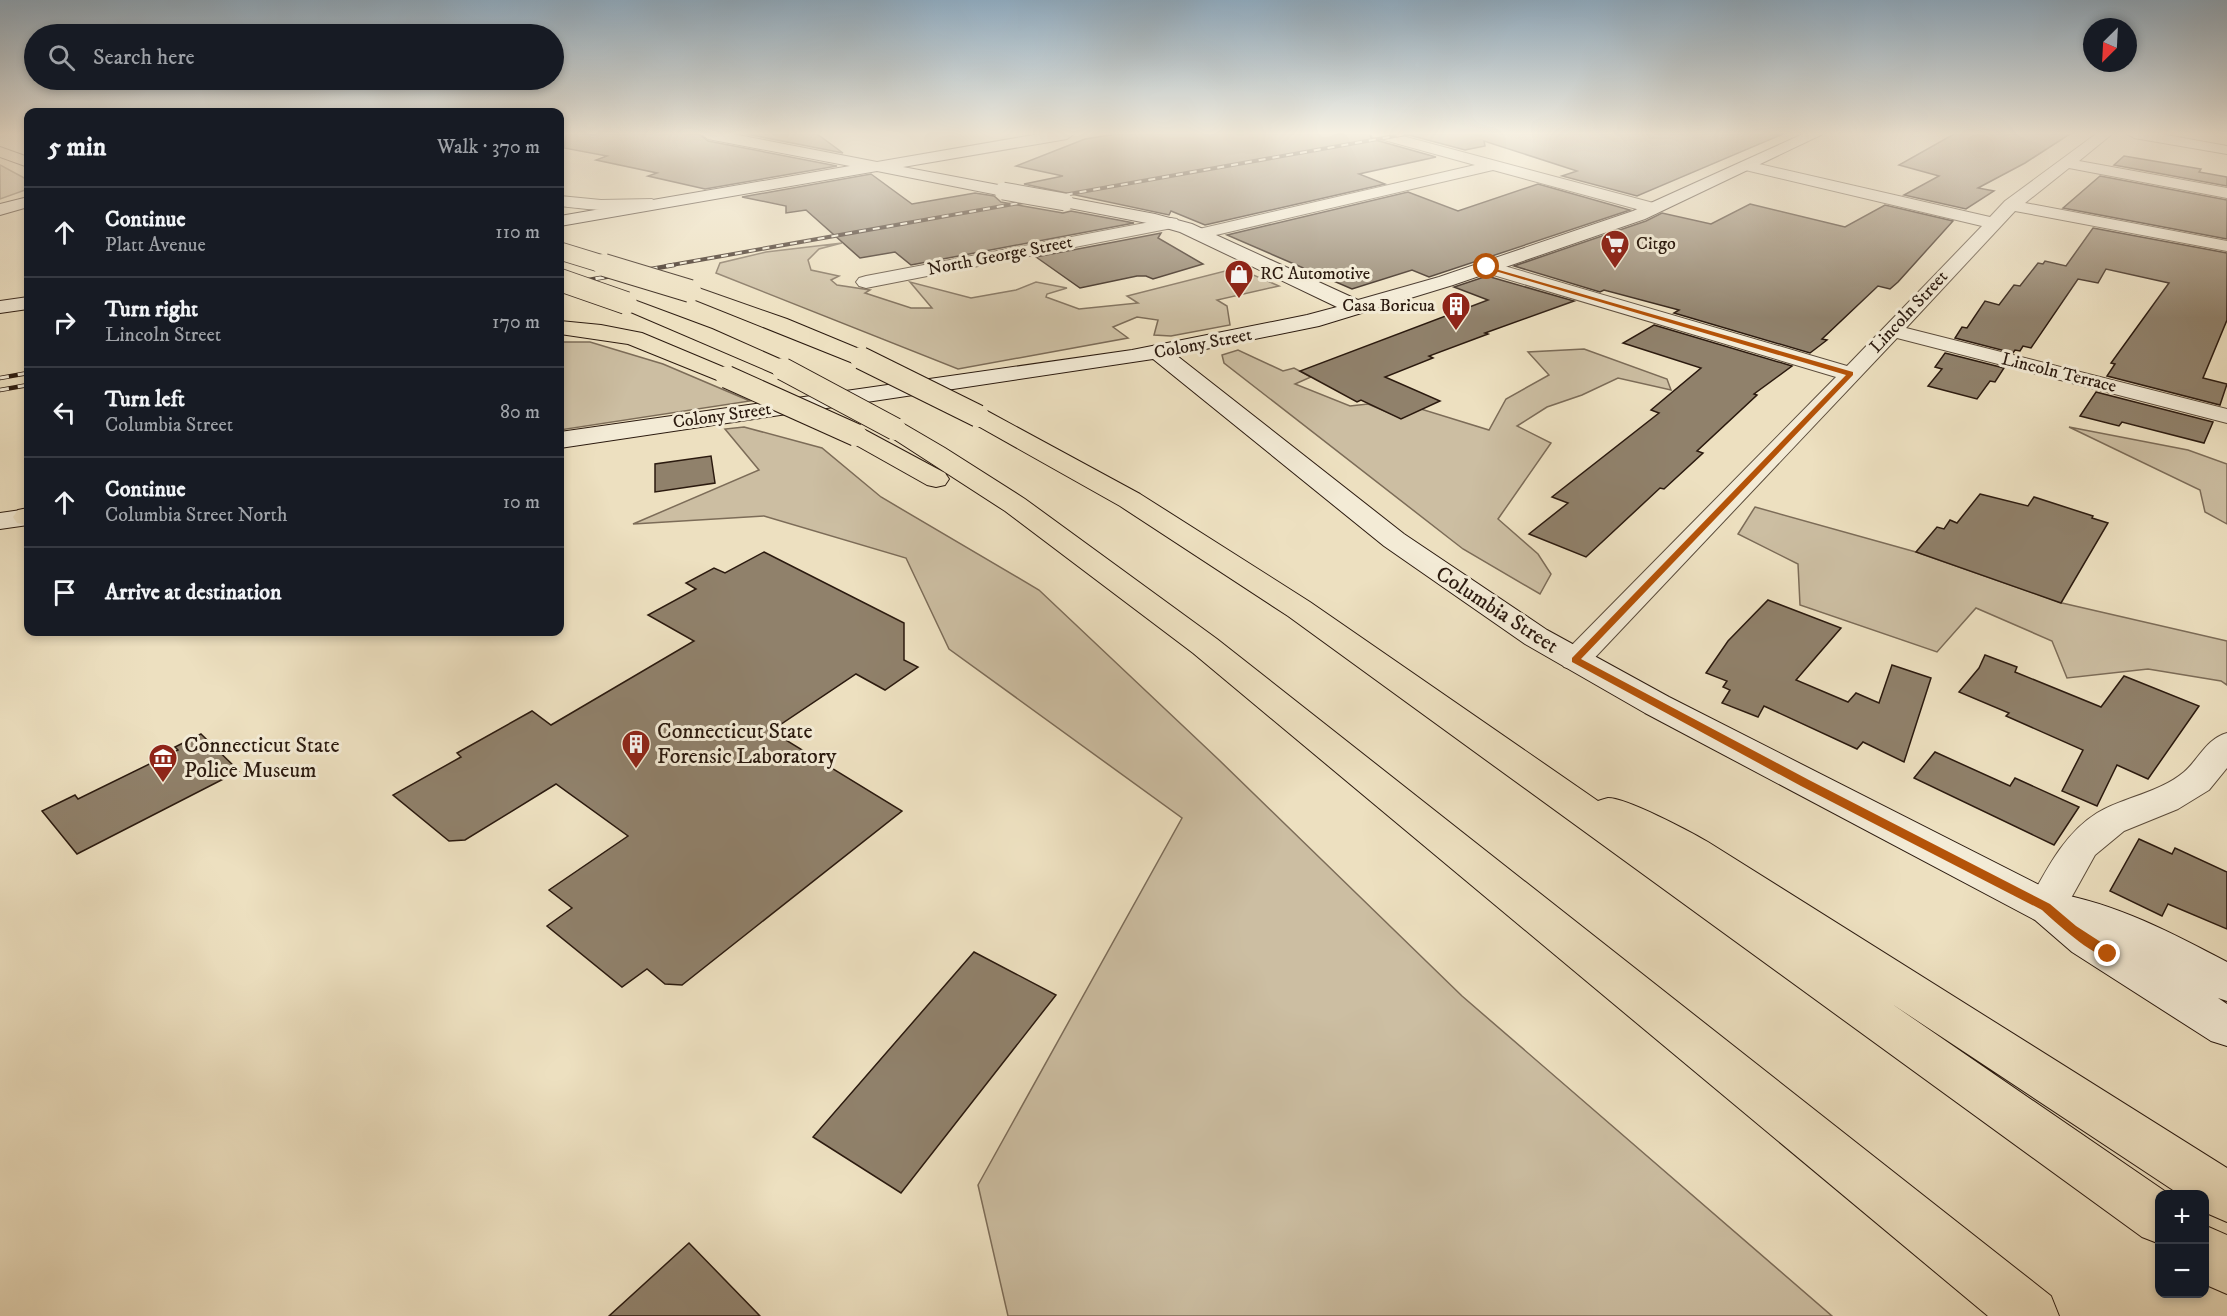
<!DOCTYPE html>
<meta charset="utf-8">
<style>
body{margin:0;font-family:"IM FELL DW Pica",serif;background:#20242c;color:#f1f3f6}
.controls{position:absolute;right:18px;bottom:18px;display:grid;overflow:hidden;border-radius:12px;box-shadow:0 3px 9px #0003}
.controls button{width:54px;height:54px;display:grid;place-items:center;padding:0;border:0;border-bottom:2px solid #363941;background:#171b24;color:#f1f3f6;font:30px sans-serif}
.compass{position:absolute;left:2083px;top:18px;width:54px;height:54px;border-radius:50%;background:#171b24;box-shadow:0 3px 9px #0003;rotate:204deg}
.stop{position:absolute;width:18px;height:18px;margin:-14px;border:4px solid #b45309;border-radius:50%;background:#fff}
.stop.end{background:#b45309;border-color:#fff;box-shadow:0 2px 6px #0008}
.list{margin:0;padding:0;list-style:none}
h2{display:flex;justify-content:space-between;align-items:center;height:78px;margin:0;padding:0 24px;font-size:26px}
h2 small{font-size:20px;font-weight:400;color:#9ea1a6}
.list li{display:grid;grid-template-columns:39px 1fr auto;gap:18px;align-items:center;box-sizing:border-box;height:90px;padding:0 24px;border-top:2px solid #363941}
.list b{display:block;font-size:22px;white-space:nowrap}
.list p{margin:0;font-size:20px;white-space:nowrap;color:#9ea1a6}
.list em{font-size:20px;font-style:normal;color:#9ea1a6}
.icon{flex:none;width:33px;height:33px;fill:none;stroke:currentColor;stroke-width:2;stroke-linecap:round;stroke-linejoin:round}
.map{position:relative;flex:none;width:2227px;height:1316px;overflow:hidden}
.search{position:absolute;background:#171b24;box-shadow:0 3px 9px #0003;left:24px;top:24px;width:540px;height:66px;display:flex;align-items:center;gap:15px;box-sizing:border-box;padding:0 21px;border-radius:33px;color:#9ea1a6;font-size:22px}
.panel{position:absolute;background:#171b24;box-shadow:0 3px 9px #0003;left:24px;top:108px;width:540px;height:528px;border-radius:12px}
.map>svg:first-child{display:block}
</style>
<div class="map">
<svg width="2227" height="1316" viewBox="0 0 2227 1316">
<rect width="100%" height="100%" fill="#ede0c0"/>
<filter id="stains"><feTurbulence type="fractalNoise" baseFrequency=".00333" numOctaves="4"/><feColorMatrix values="0 0 0 0 .2 0 0 0 0 .09 0 0 0 0 .02 0 0 0 .5 -.17"/></filter>
<radialGradient id="worn" r=".72"><stop offset=".6" stop-color="#630" stop-opacity="0"/><stop offset="1" stop-color="#630" stop-opacity=".3"/></radialGradient>
<g fill="#ccbea2" stroke="#7c6c58" stroke-width="1.5">
<polygon points="0,165 28,180 28,189 0,199"/>
<polygon points="842,243 819,249 808,260 811,270 839,276 831,280 837,285 870,290 865,293 911,308 932,308 910,282 971,298 1016,290 1036,282 1067,288 1047,294 1046,297 1079,309 1138,303 1127,296 1237,268 1279,286 1217,300 1227,306 1230,325 1171,336 1154,335 1158,320 1137,317 1113,327 1128,338 958,369 716,273 720,263 766,252"/>
<polygon points="560,342 590,342 663,364 750,401 560,430"/>
<polygon points="1584,349 1667,379 1671,390 1618,378 1582,395 1547,407 1517,426 1551,443 1498,519 1538,554 1551,574 1540,594 1463,549 1224,363 1222,355 1238,350 1283,371 1294,368 1311,377 1295,384 1350,406 1368,404 1401,418 1421,409 1489,430 1506,399 1549,375 1528,352"/>
<polygon points="744,427 822,448 881,497 1039,590 1218,759 1462,996 1832,1316 1008,1316 978,1185 1182,818 949,649 906,558 764,516 633,524 759,470 725,429"/>
<polygon points="2069,427 2188,450 2227,464 2227,524 2205,512 2200,490"/>
<polygon points="1755,507 1916,552 2062,603 2227,641 2227,685 2221,681 2148,669 2067,678 2052,641 1976,608 1937,652 1800,605 1798,564 1738,534"/>
</g>
<g fill="#90816b" stroke="#2b1a0f" stroke-width="1.5">
<polygon points="566,134 699,134 708,141 837,166 705,189 648,176 657,173 596,160 607,156 564,148"/>
<polygon points="746,134 817,134 843,153"/>
<polygon points="1116,134 1369,134 1372,139 1436,157 1359,174 1385,184 1205,225 1171,211 1169,215 1024,184 1063,176 1016,166 1085,139"/>
<polygon points="1405,134 1783,134 1637,196 1562,176 1577,171 1484,141 1485,146 1465,150"/>
<polygon points="1954,134 2070,134 2025,163 1978,188 1994,191 1966,209 1904,195 1939,176 1899,165"/>
<polygon points="2124,156 2201,169 2199,172 2227,177 2227,186 2114,165"/>
<polygon points="871,174 912,204 975,193 994,196 1001,202 1063,213 1071,211 1134,223 911,265 895,252 860,258 806,210 786,213 786,206 742,197"/>
<polygon points="2100,176 2227,200 2227,239 2063,208"/>
<polygon points="1538,184 1630,210 1429,277 1412,270 1352,289 1227,235 1408,192 1458,211"/>
<polygon points="1750,204 1845,227 1885,205 1953,221 1898,282 1890,289 1878,286 1822,339 1827,340 1810,353 1674,313 1679,310 1604,290 1600,292 1514,266 1646,221 1662,213 1711,224"/>
<polygon points="2093,228 2227,253 2227,320 2203,378 2227,384 2220,405 2107,376 2115,364 2111,363 2169,283 2106,269 2098,283 2078,279 2031,348 2023,346 2020,351 2015,350 2013,353 1955,338 1962,327 1967,328 1985,301 1999,305 2014,285 2020,286 2038,263 2043,264 2045,261 2066,266"/>
<polygon points="1161,233 1158,238 1203,264 1153,279 1146,276 1137,276 1080,288 1036,257"/>
<polygon points="1487,276 1574,301 1485,333 1488,334 1429,356 1433,358 1385,377 1440,401 1401,419 1361,400 1357,402 1300,371 1488,300 1454,287"/>
<polygon points="1654,325 1792,366 1754,394 1757,395 1697,451 1703,453 1664,489 1660,488 1586,557 1529,534 1568,503 1552,497 1659,413 1651,410 1701,368 1623,343"/>
<polygon points="1945,353 2004,368 1995,382 1990,381 1977,399 1928,386 1942,369 1935,367"/>
<polygon points="2096,392 2213,422 2204,443 2122,422 2119,426 2080,416"/>
<polygon points="711,456 715,483 655,492 655,464"/>
<polygon points="1980,494 2028,506 2034,497 2093,516 2092,518 2108,523 2061,603 1916,552 1937,527 1944,529 1950,520 1957,523"/>
<polygon points="764,552 904,623 904,660 918,667 885,690 856,674 771,731 902,811 682,985 665,984 647,969 622,987 547,926 572,908 549,890 628,836 556,784 465,840 449,841 393,795 461,757 457,753 532,711 551,725 694,641 648,615 696,589 686,583 714,568 725,573"/>
<polygon points="1768,600 1841,628 1796,680 1848,702 1856,693 1879,703 1892,665 1931,678 1904,762 1863,742 1857,749 1764,706 1758,717 1722,703 1730,690 1723,687 1727,681 1706,673 1728,641"/>
<polygon points="1985,655 2017,667 2015,672 2101,707 2124,676 2199,706 2148,779 2117,765 2097,806 2062,791 2083,750 2006,716 2009,713 1959,692 1979,668"/>
<polygon points="201,734 239,771 77,854 42,811 75,795 78,799 178,750 175,747"/>
<polygon points="1935,752 2010,786 2015,778 2079,807 2054,845 1914,778"/>
<polygon points="2139,839 2172,854 2175,848 2227,872 2227,929 2168,904 2162,916 2110,891"/>
<polygon points="974,952 1056,995 901,1193 813,1137"/>
<polygon points="689,1243 760,1316 609,1316"/>
</g>
<g fill="none" stroke-linecap="round" stroke-linejoin="round">
<g stroke="#5c4c3b" stroke-width="2">
<g id="street">
<polygon points="1371,134 1395,134 1661,205 1663,209 1655,214 1493,170 1199,239 1193,238 1190,234 1193,230 1199,229 1475,165 1373,137"/>
<polygon points="2096,134 2112,134 2079,161 2227,188 2227,198 2069,168 2025,203 2227,241 2227,251 2015,211 1906,328 2227,409 2227,423 1897,338 1586,667 1575,670 1564,667 1559,660 1564,653 1836,377 1480,271 1478,267 1480,263 1494,263 1847,366 1982,226 1741,169 1738,166 1741,163 1746,161 1990,217 2005,201"/>
<polygon points="2127,134 2161,134 2227,146 2227,154 2134,138"/>
<path d="M560,196l41,4 51,-1 8,5c-10,13 -83,4 -100,2z"/>
<polygon points="1171,218 1177,219 1180,223 1177,227 866,288 859,286 856,282 859,278 866,276"/>
<path d="M2227,733v35l-18,22 -31,19 -54,22 -29,24 -35,63 -14,4 -14,-4 -6,-11c19,-34 37,-73 71,-94 27,-16 62,-20 87,-41 15,-13 22,-33 43,-39z"/>
</g>
</g>
<g stroke="#2b1a0f" stroke-width="2">
<g id="secondary">
<polygon points="701,134 733,134 877,162 1039,134 1074,134 1067,139 903,167 1009,187 1012,191 1009,195 1003,196 877,171 560,226 560,216 850,166 708,139"/>
<path d="M1803,134h20l-178,85 -192,66 -134,41 -143,29 228,179 143,96 122,67 386,196c62,11 117,40 172,69v39l-9,-3 9,6v42l-16,-5 -139,-89 -37,-32 -390,-207 -120,-69 -141,-98 -231,-187 -593,89v-16l572,-82 175,-35 30,-8 -157,-75 -28,-8 -93,-18 -3,-4 3,-4 6,-1 90,17 37,10 166,76 81,-23 194,-66z"/>
<polygon points="28,197 28,207 0,215 0,204"/>
<polygon points="28,297 28,309 0,313 0,301"/>
<polygon points="28,509 28,525 0,529 0,513"/>
</g>
</g>
<g stroke="#2b1a0f" stroke-width="2">
<g id="highway">
<polygon points="0,147 28,157 28,167 0,157"/>
<polygon points="690,285 787,319 869,353 872,358 869,363 861,365 853,363 683,295 680,291 683,287"/>
<polygon points="626,297 712,329 791,364 795,369 791,374 783,376 775,374 619,307 616,303 619,299"/>
<polygon points="560,321 601,325 642,333 735,372 739,377 735,382 727,384 628,344 560,334"/>
<path d="M978,409l9,2 153,83 170,108 288,199c3,-1 6,-2 10,-3 19,0 81,33 100,44l519,326v54l-23,-10v-18h-25l-287,-190 277,190h-9v50l-18,-7 -854,-621 -168,-110 -151,-85 -3,-5 3,-5z"/>
<polygon points="895,421 904,424 945,448 1025,499 1217,639 2051,1296 2059,1316 1988,1316 1193,653 1005,511 886,434 882,429 886,424"/>
<polygon points="856,427 865,430 945,473 949,479 945,485 936,487 927,485 847,440 843,435 847,430"/>
<polygon points="28,508 28,525 17,523 13,517 18,510"/>
<polygon points="2204,1225 2227,1235 2227,1294 2204,1284"/>
</g>
</g>
<use href="#street" fill="#f3ebd6" fill-rule="evenodd"/>
<use href="#secondary" fill="#f3ebd6" fill-rule="evenodd"/>
<use href="#highway" fill="#ede0c0" fill-rule="evenodd"/>
<g stroke="#2b1a0f" stroke-width="4">
<polyline id="rail-far1" points="666,266 1406,134"/>
</g>
<g stroke="#2b1a0f" stroke-width="4.5">
<g id="rail">
<polyline points="560,285 674,265"/>
<polyline points="0,378 28,373"/>
<polyline points="0,390 28,385"/>
</g>
</g>
<use href="#rail-far1" stroke="#f3ebd6" stroke-width="2" stroke-dasharray="7" stroke-linecap="butt"/>
<use href="#rail" stroke="#f3ebd6" stroke-width="3" stroke-dasharray="9" stroke-linecap="butt"/>
<g stroke="#2b1a0f" stroke-width="19" stroke-linecap="butt">
<polyline id="secondary-bridge" points="1003,191 1065,202"/>
</g>
<g stroke="#2b1a0f" stroke-width="19" stroke-linecap="butt">
<polyline id="highway-bridge-far1" points="560,251 609,266"/>
</g>
<g stroke="#2b1a0f" stroke-width="24" stroke-linecap="butt">
<g id="highway-bridge">
<polyline points="604,265 690,291"/>
<polyline points="560,280 626,303"/>
<polyline points="861,358 978,416"/>
<polyline points="783,369 895,429"/>
<polyline points="727,377 856,435"/>
</g>
</g>
<use href="#secondary-bridge" stroke="#f3ebd6" stroke-width="17"/>
<use href="#highway-bridge-far1" stroke="#ede0c0" stroke-width="17"/>
<use href="#highway-bridge" stroke="#ede0c0" stroke-width="22"/>
</g>
<linearGradient id="sky" x2="0" y2="1"><stop stop-color="#8fabc0"/><stop offset="0.42" stop-color="#f7f1e3"/><stop offset="1" stop-color="#f7f1e3" stop-opacity="0"/></linearGradient>
<rect width="2227" height="318" fill="url(#sky)"/>
<path fill="#b45309" d="M1485,266l368,106v3l-272,284 228,121 241,124 26,22 37,24 1,4 -1,3c-15,5 -59,-36 -71,-47l-241,-124 -229,-124v-4l274,-283 -361,-107z"/>
<defs>
<g id="supermarket-pin" transform="scale(1.5)"><path d="M0 17L-7.5 6A9.5 9.5 0 1 1 7.5 6Z" fill="#8f2418" stroke="#f3ebd6"/><path d="M-6-5.5h2.5l.6 2H6L4.5 2H-2.5L-4.4-4H-6ZM-1.5 3.2a1.3 1.3 0 1 0 .1 0ZM3 3.2a1.3 1.3 0 1 0 .1 0Z" fill="#fff"/></g>
<g id="shop-pin" transform="scale(1.5)"><path d="M0 17L-7.5 6A9.5 9.5 0 1 1 7.5 6Z" fill="#8f2418" stroke="#f3ebd6"/><path d="M-5-2.5h2.3a2.7 3.5 0 0 1 5.4 0H5L5.5 6h-11ZM-1.5-2.5h3a1.5 2.3 0 0 0-3 0Z" fill="#fff"/></g>
<g id="building-pin" transform="scale(1.5)"><path d="M0 17L-7.5 6A9.5 9.5 0 1 1 7.5 6Z" fill="#8f2418" stroke="#f3ebd6"/><path d="M-4-6H4V6H1V3H-1V6H-4ZM-2.5-4.3h1.7v1.8h-1.7ZM.8-4.3h1.7v1.8H.8ZM-2.5-1h1.7V.8h-1.7ZM.8-1h1.7V.8H.8Z" fill="#fff"/></g>
<g id="museum-pin" transform="scale(1.5)"><path d="M0 17L-7.5 6A9.5 9.5 0 1 1 7.5 6Z" fill="#8f2418" stroke="#f3ebd6"/><path d="M0-6L6-3V-2H-6V-3ZM-5-1h2V3h-2ZM-1-1h2V3h-2ZM3-1h2V3H3ZM-6 4H6V6H-6Z" fill="#fff"/></g>
</defs>
<g fill-rule="evenodd">
<use href="#supermarket-pin" x="1615" y="244"/>
<use href="#shop-pin" x="1239" y="274"/>
<use href="#building-pin" x="1456" y="306"/>
<use href="#building-pin" x="636" y="744"/>
<use href="#museum-pin" x="163" y="758"/>
</g>
<g text-anchor="middle" dominant-baseline="central" stroke-width="6" stroke-linejoin="round" paint-order="stroke">
<g font-size="18" fill="#2b1a0f" stroke="#f3ebd6" text-anchor="start">
<text x="1636" y="244">Citgo</text>
<text x="1260" y="274">RC Automotive</text>
<text x="1435" y="306" text-anchor="end">Casa Boricua</text>
</g>
<g font-size="18" fill="#2b1a0f" stroke="#f3ebd6">
<text transform="translate(1000 256) rotate(-11)">North George Street</text>
<text transform="translate(1909 312) rotate(-47)">Lincoln Street</text>
<text transform="translate(1203 344) rotate(-11)">Colony Street</text>
<text transform="translate(2059 373) rotate(14)">Lincoln Terrace</text>
<text transform="translate(722 416) rotate(-8)">Colony Street</text>
</g>
<g font-size="22" fill="#2b1a0f" stroke="#f3ebd6">
<text transform="translate(1497 610) rotate(33)">Columbia Street</text>
</g>
<g font-size="22" fill="#2b1a0f" stroke="#f3ebd6" text-anchor="start">
<text x="657" y="731">Connecticut State<tspan x="657" dy="25">Forensic Laboratory</tspan></text>
<text x="184" y="745">Connecticut State<tspan x="184" dy="25">Police Museum</tspan></text>
</g>
</g>
<rect width="100%" height="100%" filter="url(#stains)"/>
<rect width="100%" height="100%" fill="url(#worn)"/>
</svg>
<div class="controls">
<button>+</button>
<button>−</button>
</div>
<svg class="compass" viewBox="-18 -18 36 36"><path d="M0-13l5 13h-10z" fill="#e53935"/><path d="M0 13l5-13h-10z" fill="#9ea1a6"/></svg>
<div class="stop" style="left:1487px;top:267px"></div>
<div class="stop end" style="left:2108px;top:954px"></div>
<div class="search"><svg class="icon" aria-label="search" viewBox="0 0 24 24"><circle cx="10" cy="10" r="6"/><path d="M15 15l6 6"/></svg>Search here</div>
<section class="panel">
<h2>5 min<small>Walk · 370 m</small></h2>
<ul class="list">
<li><svg class="icon" aria-label="ahead" viewBox="0 0 24 24"><path d="M12 20V5M6 11l6-6 6 6"/></svg><div><b>Continue</b><p>Platt Avenue</p></div><em>110 m</em></li>
<li><svg class="icon" aria-label="right" viewBox="0 0 24 24"><path d="M7 20v-9h11M14 6l5 5-5 5"/></svg><div><b>Turn right</b><p>Lincoln Street</p></div><em>170 m</em></li>
<li><svg class="icon" aria-label="left" viewBox="0 0 24 24"><path d="M17 20v-9H6M10 6l-5 5 5 5"/></svg><div><b>Turn left</b><p>Columbia Street</p></div><em>80 m</em></li>
<li><svg class="icon" aria-label="ahead" viewBox="0 0 24 24"><path d="M12 20V5M6 11l6-6 6 6"/></svg><div><b>Continue</b><p>Columbia Street North</p></div><em>10 m</em></li>
<li><svg class="icon" aria-label="arrive" viewBox="0 0 24 24"><path d="M6 21V4h12l-3 4 3 4H6"/></svg><div><b>Arrive at destination</b></div></li>
</ul>
</section>
</div>
